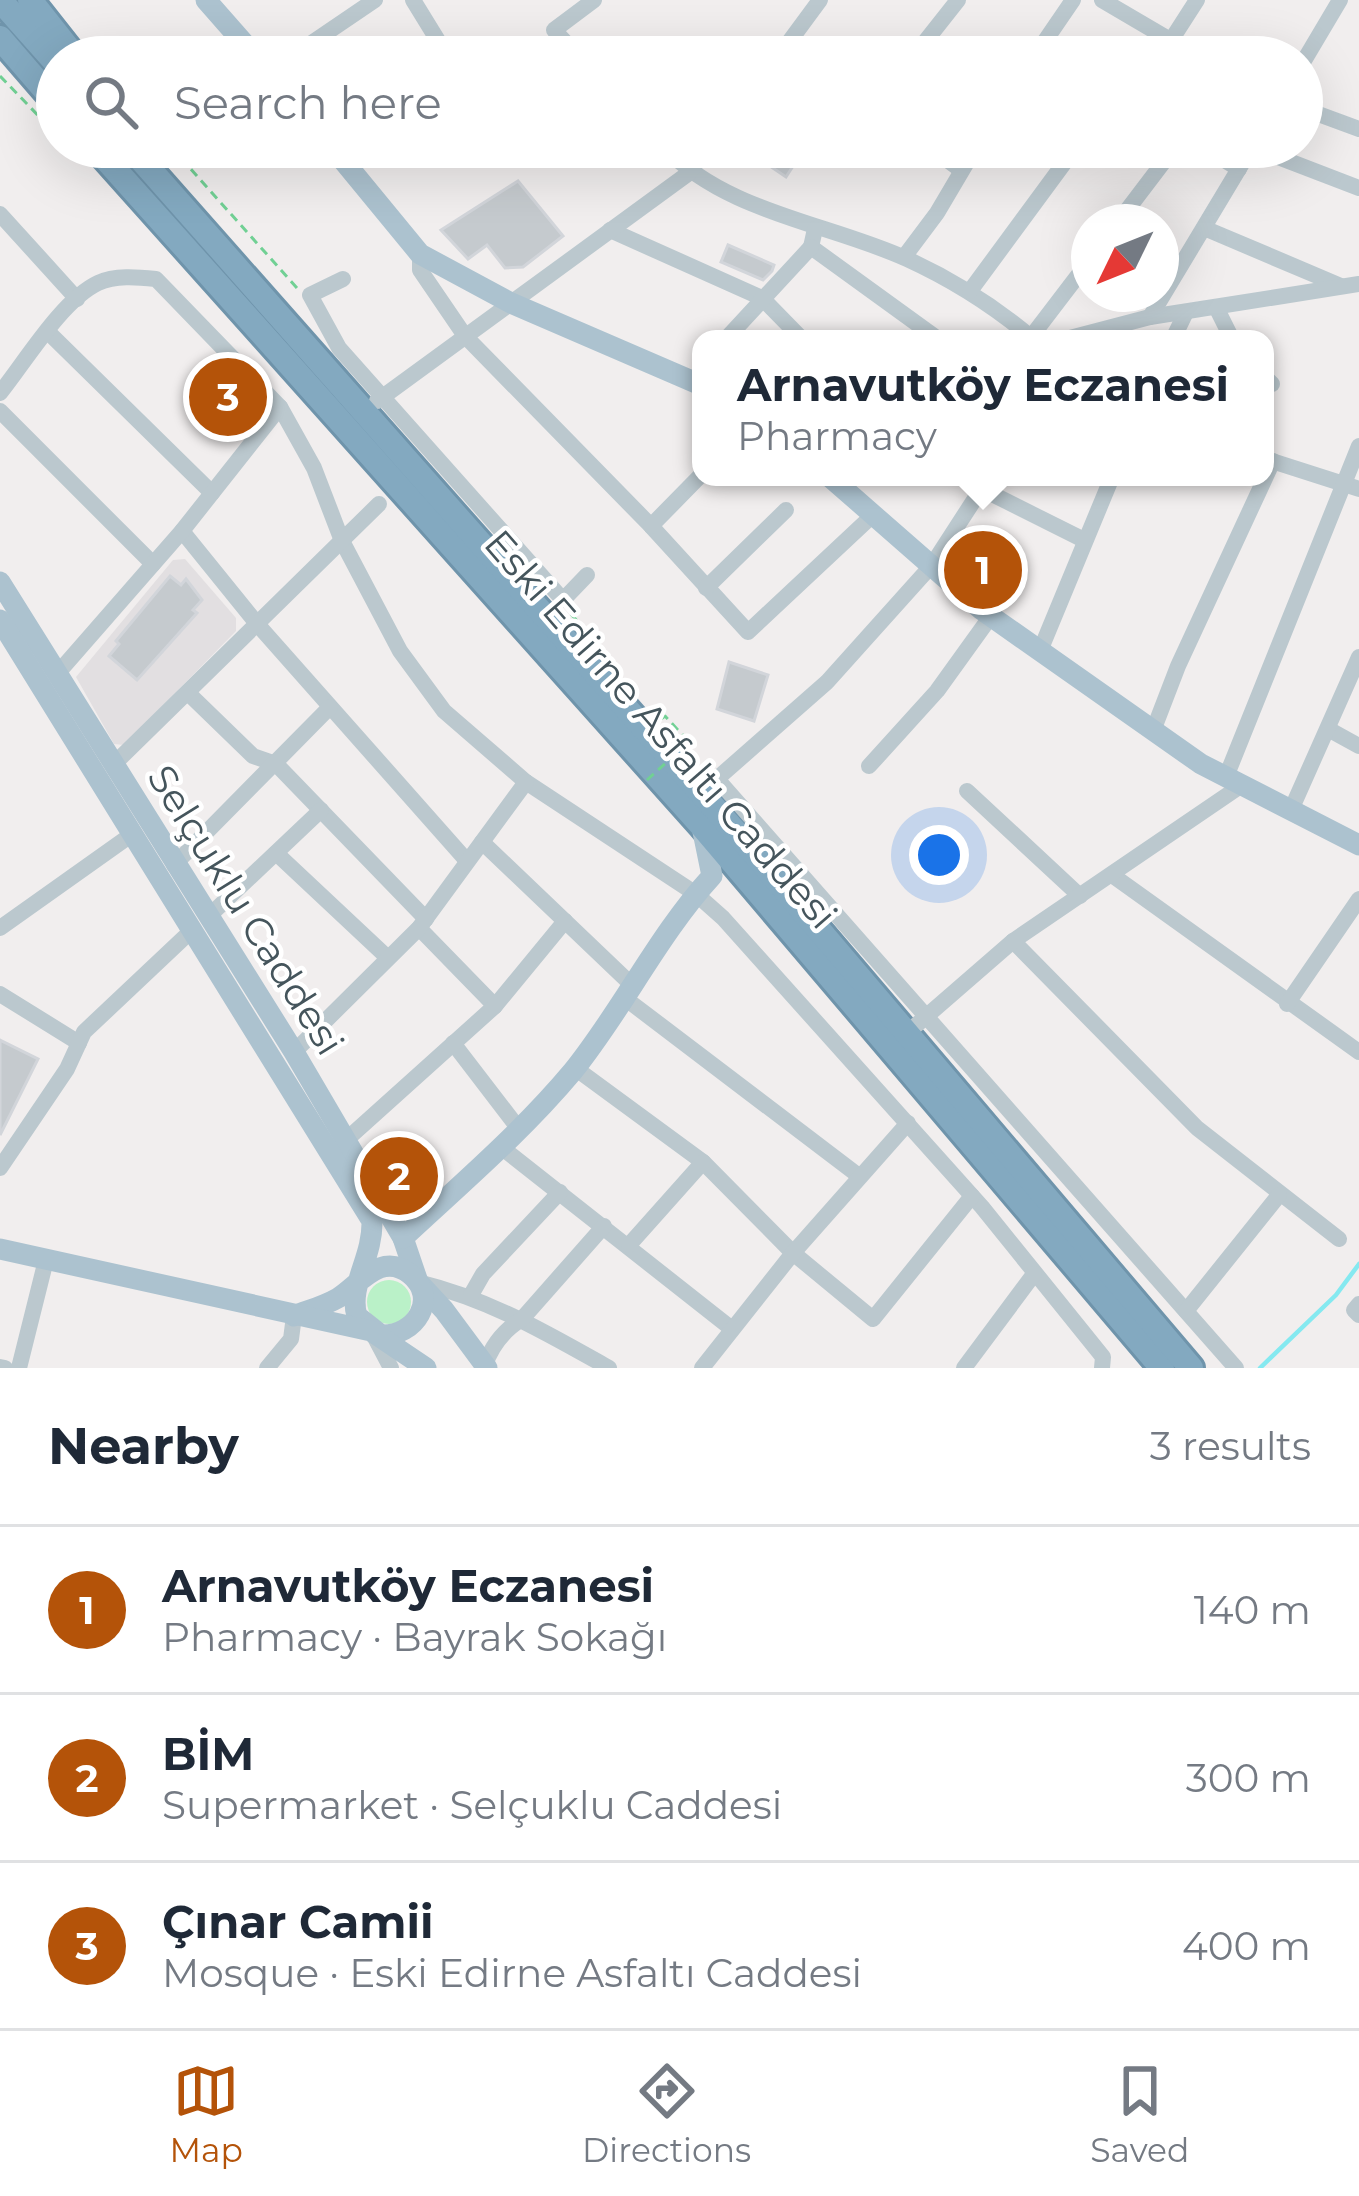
<!DOCTYPE html>
<meta charset="utf-8">
<style>
body{margin:0;font-family:Montserrat,sans-serif;background:#f6f6f7;color:#1f2937}
.compass{position:absolute;left:1071px;top:204px;width:108px;height:108px;border-radius:50%;background:#fff;box-shadow:0 12px 48px #0002;rotate:227deg}
.you{position:absolute;left:939px;top:855px;width:42px;height:42px;margin:-30px;border:9px solid #fff;border-radius:50%;background:#1a73e8;box-shadow:0 0 0 18px #1a73e833}
.badge{display:grid;place-items:center;width:78px;height:78px;border-radius:50%;background:#b45309;color:#fff;font-size:39px;font-weight:700}
.pin{position:absolute;translate:-50% -50%;border:6px solid #fff;box-shadow:0 3px 12px #0006}
.popup{position:absolute;left:692px;top:330px;width:582px;height:156px;box-sizing:border-box;display:grid;place-content:center;border-radius:24px;background:#fff;filter:drop-shadow(0 3px 9px #0005);font-size:39px;white-space:nowrap;color:#747a83}
.popup b{font-size:45px;color:#1f2937}
.popup::after{content:'';position:absolute;left:50%;top:100%;margin-left:-24px;border:24px solid transparent;border-top-color:#fff}
.list{margin:0;padding:0;list-style:none}
h2{display:flex;justify-content:space-between;align-items:center;height:156px;margin:0;padding:0 48px;font-size:51px}
h2 small{font-size:39px;font-weight:400;color:#747a83}
.list li{display:grid;grid-template-columns:78px 1fr auto;gap:36px;align-items:center;box-sizing:border-box;height:168px;padding:0 48px;border-top:3px solid #e0e1e3}
.list b{display:block;font-size:45px;white-space:nowrap}
.list p{margin:0;font-size:39px;white-space:nowrap;color:#747a83}
.list em{font-size:39px;font-style:normal;color:#747a83}
.icon{flex:none;width:66px;height:66px;fill:none;stroke:currentColor;stroke-width:2;stroke-linecap:round;stroke-linejoin:round}
.map{position:relative;flex:none;width:1359px;height:1368px;overflow:hidden}
.search{position:absolute;background:#fff;box-shadow:0 12px 48px #0002;left:36px;right:36px;top:36px;height:132px;display:flex;align-items:center;gap:30px;box-sizing:border-box;padding:0 42px;border-radius:66px;color:#747a83;font-size:45px}
.sheet{height:660px;background:#fff}
nav{display:flex;justify-content:space-around;align-items:center;box-sizing:border-box;height:168px;border-top:3px solid #e0e1e3;background:#fff;font-size:33px;color:#747a83}
nav a{display:grid;justify-items:center;gap:6px}
nav .on{color:#b45309}
.map>svg:first-child{display:block}
</style>
<div class="map">
<svg width="1359" height="1368" viewBox="0 0 1359 1368">
<rect width="100%" height="100%" fill="#f1eeee"/>
<polygon fill="#e2dfe1" points="185,559 236,618 236,631 124,745 114,744 76,677 173,560"/>
<circle fill="#baf1c8" cx="389" cy="1302" r="22"/>
<g fill="none" stroke-linecap="round" stroke-linejoin="round">
<polyline stroke="#85e9f0" stroke-width="4.5" points="1260,1368 1336,1295 1359,1264"/>
</g>
<g fill="#c5cace" stroke="#d2d5da" stroke-width="3">
<polygon points="742,147 779,147 797,160 786,177"/>
<polygon points="518,181 563,236 523,267 505,268 487,245 468,259 441,230"/>
<polygon points="728,245 774,265 772,271 763,280 721,262"/>
<polygon points="223,387 254,407 242,426 210,409"/>
<polygon points="170,576 181,585 186,579 202,600 193,610 197,613 137,680 109,656 119,644 116,641"/>
<polygon points="729,662 768,675 754,721 717,709"/>
<polygon points="0,1040 38,1059 0,1135"/>
</g>
<g fill="none" stroke-linecap="round" stroke-linejoin="round">
<g stroke="#6f94ab" stroke-width="30">
<g id="highway">
<polyline points="0,0 57,64"/>
<polyline points="30,0 75,57"/>
<polyline points="0,38 57,104"/>
<polyline points="95,147 702,826 1162,1368"/>
<polyline points="130,147 740,837 1191,1368"/>
</g>
</g>
<g stroke="#71d094" stroke-width="3" stroke-dasharray="9 6" stroke-linecap="butt">
<polyline points="0,76 57,135"/>
<polyline points="69,147 79,158"/>
<polyline points="171,147 297,288"/>
<polyline points="571,614 620,670"/>
<polyline points="661,719 665,716 689,742"/>
</g>
<g stroke="#bbc8ce" stroke-width="16">
<polyline points="413,0 448,57"/>
<polyline points="1102,0 1199,57"/>
<polyline points="1170,42 1197,0"/>
<polyline points="788,43 808,57"/>
<polyline points="1041,45 1060,57"/>
<polyline points="291,57 375,0"/>
<polyline points="579,57 554,30 594,0"/>
<polyline points="778,57 820,0"/>
<polyline points="913,57 958,0"/>
<polyline points="1034,57 1073,0"/>
<polyline points="1302,64 1340,0"/>
<polyline points="1302,108 1359,129"/>
<path d="M664,147c63,66 164,76 243,112 46,21 87,47 126,80"/>
<polyline points="930,147 961,170"/>
<polyline points="1203,147 1239,169"/>
<polyline points="1252,147 1359,188"/>
<polyline points="0,214 77,299"/>
<polyline points="1118,222 1175,147"/>
<polyline points="1204,228 1341,286"/>
<polyline points="815,229 811,247 938,339"/>
<polyline points="610,230 762,298 802,339"/>
<polyline points="420,254 420,270 465,336 651,526 748,632 873,515"/>
<polyline points="904,257 937,213 976,147"/>
<polyline points="343,279 310,295 339,348 563,600 587,575"/>
<polyline points="970,291 1076,147"/>
<polyline points="1216,307 1232,339"/>
<polyline points="1150,317 1252,147"/>
<polyline points="48,332 212,493"/>
<polyline points="1031,337 1089,261"/>
<polyline points="726,339 811,247"/>
<polyline points="1066,339 1150,317 1359,284"/>
<polyline points="1173,339 1186,312"/>
<polyline points="1265,377 1272,384"/>
<path d="M0,393c25,-31 62,-93 98,-110 17,-8 39,-6 58,-4l124,128 34,61 28,73 58,110 44,60 82,71 170,112 27,24 259,289 121,150 -1,11"/>
<polyline points="377,401 689,173 708,147"/>
<polyline points="0,411 153,564"/>
<polyline points="1266,459 1359,489"/>
<polyline points="982,489 1084,540"/>
<polyline points="651,526 701,475"/>
<polyline points="182,531 258,625 467,861"/>
<polyline points="706,588 786,510"/>
<polyline points="1040,651 1112,477"/>
<polyline points="57,674 182,531 280,407"/>
<polyline points="188,693 253,756 276,764 426,919"/>
<polyline points="1328,729 1359,746"/>
<polyline points="1153,731 1178,666 1273,461"/>
<polyline points="113,765 379,504"/>
<polyline points="869,766 937,691 991,616"/>
<polyline points="1226,777 1359,446"/>
<polyline points="717,779 1236,1368"/>
<polyline points="711,784 827,682 932,565 989,477"/>
<polyline points="967,791 1080,896"/>
<polyline points="1291,810 1359,657"/>
<polyline points="482,842 634,987"/>
<polyline points="276,853 388,958"/>
<polyline points="174,865 330,707"/>
<polyline points="1112,875 1359,1052"/>
<polyline points="208,917 321,810"/>
<polyline points="0,928 131,835"/>
<polyline points="419,928 495,1006"/>
<polyline points="1013,941 1197,1128 1339,1239"/>
<polyline points="0,994 79,1043"/>
<polyline points="626,999 859,1176"/>
<polyline points="1287,1004 1359,899"/>
<polyline points="906,1034 1013,941 1242,785"/>
<polyline points="453,1043 519,1129"/>
<polyline points="294,1052 419,928 526,782"/>
<polyline points="575,1068 703,1162 793,1253 873,1319 972,1196"/>
<polyline points="346,1140 495,1006 565,921"/>
<polyline points="501,1147 732,1329"/>
<polyline points="0,1168 67,1069 84,1032 190,932"/>
<polyline points="629,1245 703,1162"/>
<path d="M418,1282c73,18 127,50 191,86"/>
<polyline points="471,1295 483,1274 560,1192"/>
<polyline points="1359,1304 1354,1310 1359,1315"/>
<polyline points="1186,1311 1279,1195"/>
<polyline points="372,1332 391,1368"/>
<path d="M485,1365c7,-20 19,-35 37,-46l82,-93"/>
<polyline points="0,1367 5,1368"/>
<polyline points="19,1368 46,1260"/>
<polyline points="267,1368 291,1339 294,1316"/>
<polyline points="702,1368 793,1253 908,1123"/>
<polyline points="964,1368 1034,1274"/>
</g>
<g stroke="#acc2cf" stroke-width="21">
<polyline points="206,0 256,57"/>
<polyline points="332,147 420,254 511,303 701,385"/>
<polyline points="830,477 982,610 1201,764 1359,845"/>
<polyline points="0,582 294,1052 403,1238 418,1282 444,1310 487,1368"/>
<path d="M0,620l372,601c1,37 -24,65 -15,95l24,19c34,2 59,-37 29,-61 -29,-23 -50,10 -72,24 -14,8 -29,12 -44,18"/>
<path d="M403,1238c58,-54 119,-106 170,-167 50,-62 85,-136 139,-195l-10,-49"/>
<polyline points="0,1249 371,1331 426,1368"/>
</g>
<use href="#highway" stroke="#83a9c0" stroke-width="24"/>
<polyline stroke="#71d094" stroke-width="3" stroke-dasharray="9 6" stroke-linecap="butt" points="647,780 689,742"/>
</g>
<g text-anchor="middle" dominant-baseline="central" stroke-width="9" stroke-linejoin="round" paint-order="stroke">
<g font-size="39" fill="#45555c" stroke="#fff">
<text transform="translate(661 729) rotate(49)">Eski Edirne Asfaltı Caddesi</text>
<text transform="translate(246 910) rotate(58)">Selçuklu Caddesi</text>
</g>
</g>
</svg>
<svg class="compass" viewBox="-18 -18 36 36"><path d="M0-13l5 13h-10z" fill="#e53935"/><path d="M0 13l5-13h-10z" fill="#747a83"/></svg>
<div class="you"></div>
<div class="pin badge" style="left:983px;top:570px">1</div>
<div class="popup"><b>Arnavutköy Eczanesi</b>Pharmacy</div>
<div class="pin badge" style="left:399px;top:1176px">2</div>
<div class="pin badge" style="left:228px;top:397px">3</div>
<div class="search"><svg class="icon" aria-label="search" viewBox="0 0 24 24"><circle cx="10" cy="10" r="6"/><path d="M15 15l6 6"/></svg>Search here</div>
</div>
<section class="sheet">
<h2>Nearby<small>3 results</small></h2>
<ul class="list">
<li><span class="badge">1</span><div><b>Arnavutköy Eczanesi</b><p>Pharmacy · Bayrak Sokağı</p></div><em>140 m</em></li>
<li><span class="badge">2</span><div><b>BİM</b><p>Supermarket · Selçuklu Caddesi</p></div><em>300 m</em></li>
<li><span class="badge">3</span><div><b>Çınar Camii</b><p>Mosque · Eski Edirne Asfaltı Caddesi</p></div><em>400 m</em></li>
</ul>
</section>
<nav>
<a class="on"><svg class="icon" aria-label="map" viewBox="0 0 24 24"><path d="M3 6l6-2 6 2 6-2v14l-6 2-6-2-6 2zM9 4v14M15 6v14"/></svg>Map</a>
<a><svg class="icon" aria-label="directions" viewBox="0 0 24 24"><path d="M12 3l9 9-9 9-9-9zM9 14v-3h6M13 9l2 2-2 2"/></svg>Directions</a>
<a><svg class="icon" aria-label="saved" viewBox="0 0 24 24"><path d="M7 4h10v16l-5-4-5 4z"/></svg>Saved</a>
</nav>
